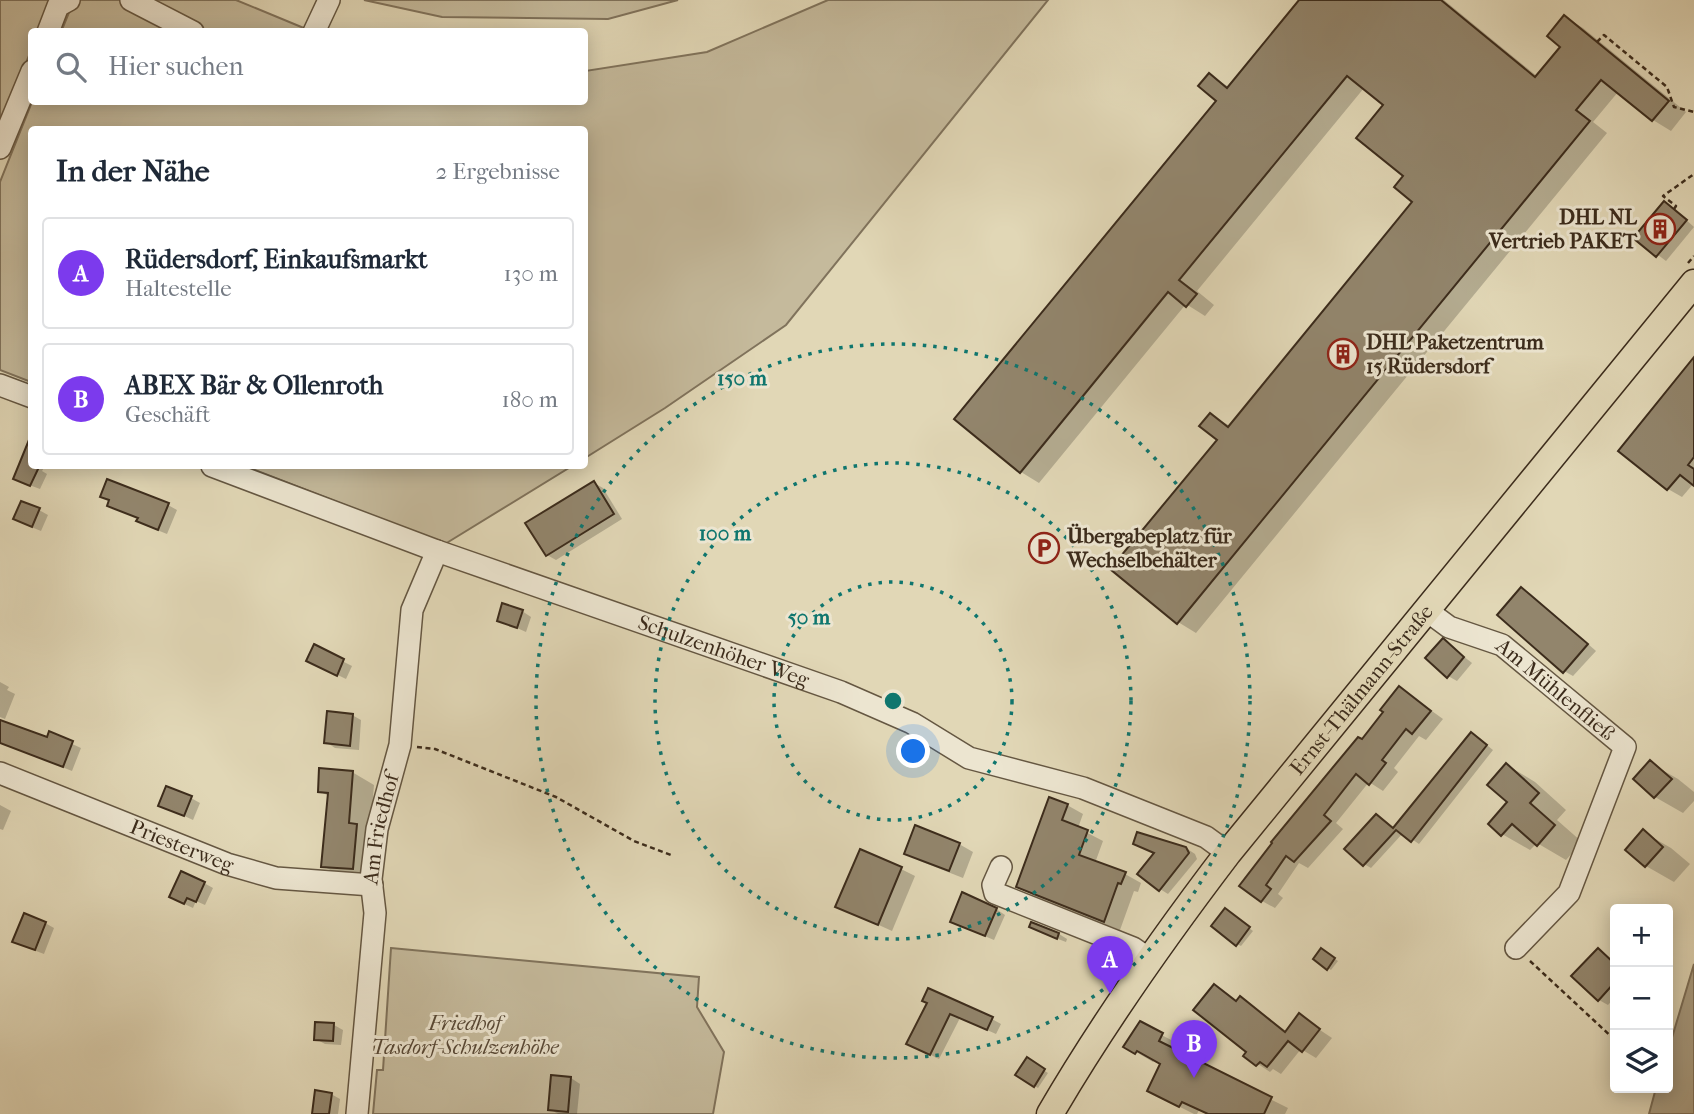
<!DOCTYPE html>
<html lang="de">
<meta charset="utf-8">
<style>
body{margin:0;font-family:"IM FELL French Canon",serif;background:#f6f6f7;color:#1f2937}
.controls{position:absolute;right:21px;bottom:21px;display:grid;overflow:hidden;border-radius:7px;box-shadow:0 4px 18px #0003}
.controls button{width:63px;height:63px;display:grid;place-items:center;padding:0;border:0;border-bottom:2px solid #e0e1e3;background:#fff;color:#1f2937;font:35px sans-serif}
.you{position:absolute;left:914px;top:752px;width:24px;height:24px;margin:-18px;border:5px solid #fff;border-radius:50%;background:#1a73e8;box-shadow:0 0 0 10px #1a73e833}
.badge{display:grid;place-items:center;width:46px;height:46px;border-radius:50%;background:#7c3aed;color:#fff;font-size:23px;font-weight:700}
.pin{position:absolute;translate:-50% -58px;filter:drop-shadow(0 2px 4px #0008)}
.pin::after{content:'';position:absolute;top:37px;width:24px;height:21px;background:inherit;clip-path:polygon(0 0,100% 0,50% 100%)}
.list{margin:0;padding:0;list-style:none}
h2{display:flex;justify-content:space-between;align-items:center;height:91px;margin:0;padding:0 28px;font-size:30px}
h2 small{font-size:23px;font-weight:400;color:#747a83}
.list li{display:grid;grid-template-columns:46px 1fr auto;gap:21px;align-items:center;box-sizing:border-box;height:112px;margin:0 14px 14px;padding:0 14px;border:2px solid #e0e1e3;border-radius:7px}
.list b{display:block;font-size:26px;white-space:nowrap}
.list p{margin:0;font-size:23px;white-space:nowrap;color:#747a83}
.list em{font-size:23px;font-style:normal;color:#747a83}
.icon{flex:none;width:38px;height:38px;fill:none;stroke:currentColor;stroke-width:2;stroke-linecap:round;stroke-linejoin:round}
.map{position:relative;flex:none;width:1694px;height:1114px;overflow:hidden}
.search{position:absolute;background:#fff;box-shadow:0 4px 18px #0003;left:28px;top:28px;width:560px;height:77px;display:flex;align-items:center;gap:18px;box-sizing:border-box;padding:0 24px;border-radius:7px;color:#747a83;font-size:26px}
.panel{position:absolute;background:#fff;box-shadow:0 4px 18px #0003;left:28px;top:126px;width:560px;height:343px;border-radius:7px}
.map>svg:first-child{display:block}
</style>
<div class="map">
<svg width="1694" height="1114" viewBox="0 0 1694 1114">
<rect width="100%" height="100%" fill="#e1d7b6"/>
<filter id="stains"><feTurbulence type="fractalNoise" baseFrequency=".00286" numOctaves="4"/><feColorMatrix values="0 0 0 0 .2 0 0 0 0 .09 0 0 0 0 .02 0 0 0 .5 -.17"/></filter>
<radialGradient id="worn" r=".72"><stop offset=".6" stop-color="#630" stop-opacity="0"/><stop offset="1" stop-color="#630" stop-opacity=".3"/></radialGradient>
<g fill="#c5ba9c" stroke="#80735c" stroke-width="2">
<polygon points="0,0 53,0 40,31 32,32 31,51 0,125"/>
<polygon points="74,0 236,0 311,31 61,32"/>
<polygon points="364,0 678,0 608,19 442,17"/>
<polygon points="828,0 1048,0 786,325 665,408 585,458 584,130 32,130 31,382 0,370 0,182 32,102 584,102 585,71 707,52"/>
<polygon points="245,466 572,466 445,544"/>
<polygon points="391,948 699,977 697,1007 724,1052 713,1114 373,1114 377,1070 383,1070"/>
</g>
<polygon fill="#a99d82" stroke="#7d7059" stroke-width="2" points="1694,964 1694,1114 1649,1114 1656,1088 1668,1088 1668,1051"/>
<g fill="#0003">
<polygon points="1301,0 1444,0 1538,77 1563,47 1565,17 1583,28 1686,112 1671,131 1653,120 1618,92 1593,122 1607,133 1196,633 1178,622 1219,440 1211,415 1230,426 1415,202 1386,105 1364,88 1197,291 1214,305 1205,316 1186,304 1039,483 1021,472 1218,101 1209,75 1229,87"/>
<polygon points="1673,208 1694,227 1666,261 1636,238"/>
<polygon points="1694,362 1694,483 1682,497 1668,489 1621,451"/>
<polygon points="32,466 45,466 42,471 47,474 40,489 24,483"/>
<polygon points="594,483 603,488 622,519 556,560 547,555"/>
<polygon points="102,496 168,505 177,510 167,534 147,526 138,521 139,518 118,510 111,501"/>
<polygon points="39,510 48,515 41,531 24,524"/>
<polygon points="1522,589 1531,594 1596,651 1573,676 1564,671"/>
<polygon points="522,611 531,617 526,632 499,620"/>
<polygon points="1443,640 1472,663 1457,681 1448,676"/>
<polygon points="314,647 352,666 346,679 317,665"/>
<polygon points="0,682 9,687 7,690 15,694 5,719 0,717"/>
<polygon points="1400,688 1443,719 1426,740 1419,736 1394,768 1398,772 1383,791 1369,782 1336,823 1343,829 1308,868 1299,863 1278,894 1283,898 1275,908 1262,901 1241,886 1386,712"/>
<polygon points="352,715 361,720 359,750 335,748 326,742"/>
<polygon points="50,734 81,748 72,771 0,742 48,739"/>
<polygon points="1478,738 1493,750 1419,844 1403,833 1371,868 1364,864"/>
<polygon points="1650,763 1678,779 1694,792 1694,801 1683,813 1655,797 1636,779"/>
<polygon points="1507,765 1535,782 1566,810 1557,820 1582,842 1566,860 1537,843 1530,850 1502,834 1509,802"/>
<polygon points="352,772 374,785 370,834 374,881 345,878 323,866 329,796 319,791"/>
<polygon points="191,798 200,803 193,820 161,805"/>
<polygon points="0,805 11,811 3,830 0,829"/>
<polygon points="1067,805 1083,814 1078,828 1103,841 1095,863 1125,874 1141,883 1138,892 1134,891 1120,930 1034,896 1018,886"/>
<polygon points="1643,832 1671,848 1690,864 1674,882 1646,866 1628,850"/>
<polygon points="959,844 973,852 963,878 920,861 906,853"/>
<polygon points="1186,848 1195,854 1197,859 1168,894 1160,889"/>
<polygon points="901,869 915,876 892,931 837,906"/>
<polygon points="204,883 213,888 205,905 196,901 193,908 180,902"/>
<polygon points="996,909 1005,915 994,940 961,926"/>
<polygon points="1229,913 1253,931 1241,946 1237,944"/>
<polygon points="45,923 54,928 44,954 23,946"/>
<polygon points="1032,924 1059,934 1067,939 1066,942 1040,932"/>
<polygon points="1598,950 1615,963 1615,997 1608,1005 1599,1000"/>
<polygon points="1325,952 1338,961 1331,970 1328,968"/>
<polygon points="1214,986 1238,1002 1240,999 1253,1006 1287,1032 1299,1016 1332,1038 1316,1058 1301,1049 1281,1074 1273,1069 1270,1072 1246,1056 1249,1052"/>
<polygon points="929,1003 992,1019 1001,1024 996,1034 960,1018 939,1059 917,1048"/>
<polygon points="317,1024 334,1025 343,1030 341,1045 325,1044 316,1039"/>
<polygon points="1140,1024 1179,1044 1175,1051 1288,1108 1285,1114 1208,1114 1199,1110 1197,1114 1194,1114 1166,1100 1163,1063 1155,1059 1153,1062 1126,1046"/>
<polygon points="1027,1060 1048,1073 1038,1088 1018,1075"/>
<polygon points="571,1078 580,1084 577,1114 558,1114 550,1109"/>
<polygon points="331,1094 340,1099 338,1114 314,1114"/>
</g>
<g fill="#92856c" stroke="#3c2c1c" stroke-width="2">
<polygon points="1299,0 1441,0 1535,77 1560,47 1547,36 1564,15 1669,101 1652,121 1601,80 1576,110 1590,121 1177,624 1110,569 1217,440 1199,426 1210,413 1228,427 1412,202 1394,187 1403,176 1356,138 1383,105 1347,76 1179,280 1197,294 1186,307 1168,292 1020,473 954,419 1216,101 1198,86 1209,73 1227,88"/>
<polygon points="1664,201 1687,220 1656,257 1633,238"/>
<polygon points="1694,357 1694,457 1688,465 1694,469 1694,486 1680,475 1667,490 1618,451"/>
<polygon points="31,435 32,466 39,467 30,486 13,479"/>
<polygon points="107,479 169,503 158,530 136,521 138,518 107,506 109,500 100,497"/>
<polygon points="594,481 614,514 546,556 525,523"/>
<polygon points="21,501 40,508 32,527 13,519"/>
<polygon points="1521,587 1588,644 1563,673 1497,615"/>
<polygon points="502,603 523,610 517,628 497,621"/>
<polygon points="1443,638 1464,657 1447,678 1425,658"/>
<polygon points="314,644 344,659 337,676 306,661"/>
<polygon points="1399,686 1431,711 1412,734 1406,729 1382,760 1386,763 1369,785 1356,774 1324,815 1331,821 1294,862 1286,856 1266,885 1271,889 1261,902 1239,886 1272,843 1271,842 1358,737 1362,739 1383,712 1380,710"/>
<polygon points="327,711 353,714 350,746 324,743"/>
<polygon points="0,720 47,737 49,731 73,741 63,767 0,743"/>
<polygon points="1471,732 1487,745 1411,842 1396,830 1363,866 1344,849 1376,814 1393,828"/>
<polygon points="1650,760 1672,779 1654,798 1633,779"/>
<polygon points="1506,763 1539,793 1530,803 1555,825 1537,846 1512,824 1501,836 1488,824 1507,802 1487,785"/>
<polygon points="319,768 353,771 349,823 357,824 353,869 321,867 328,793 318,792"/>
<polygon points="166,786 192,796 184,816 158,806"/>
<polygon points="1049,797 1068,804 1062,820 1088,830 1079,855 1126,872 1121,884 1118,883 1104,922 1016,887"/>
<polygon points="915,825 960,843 949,871 904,854"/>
<polygon points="1643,829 1663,847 1645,867 1625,850"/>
<polygon points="1137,832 1186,847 1189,853 1159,891 1137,874 1154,853 1133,844"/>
<polygon points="860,849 902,867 878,925 835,907"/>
<polygon points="181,871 205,882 196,902 187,898 184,904 169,897"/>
<polygon points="962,892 997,908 985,936 950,922"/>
<polygon points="1225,908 1250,927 1236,946 1211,926"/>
<polygon points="24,913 46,922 35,950 12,942"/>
<polygon points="1031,922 1059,933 1057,939 1029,927"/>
<polygon points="1321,948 1335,958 1327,970 1313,959"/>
<polygon points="1598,948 1615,964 1615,982 1598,1001 1571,976"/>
<polygon points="1214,984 1236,1001 1240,996 1285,1032 1299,1013 1320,1029 1302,1052 1288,1041 1267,1067 1260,1062 1256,1066 1243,1056 1246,1052 1193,1010"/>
<polygon points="928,988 993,1017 987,1030 950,1014 930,1055 906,1044 927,1003 922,1001"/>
<polygon points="1140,1021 1163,1033 1159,1041 1272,1097 1264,1114 1208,1114 1182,1102 1179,1107 1147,1091 1160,1064 1137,1051 1135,1054 1123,1047"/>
<polygon points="315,1022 334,1023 333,1041 314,1040"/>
<polygon points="1027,1057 1045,1069 1034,1087 1015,1075"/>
<polygon points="551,1075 571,1077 568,1112 548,1110"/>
<polygon points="315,1090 332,1093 329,1114 312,1114"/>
</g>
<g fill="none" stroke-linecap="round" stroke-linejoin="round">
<g stroke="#655742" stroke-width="24">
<g id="minor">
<polyline points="131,0 193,32"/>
<polyline points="48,32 58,6 69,0"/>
<polyline points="314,32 329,0"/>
<polyline points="0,148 32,71"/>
<polyline points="0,385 32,397"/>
<path id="s1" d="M212,466l225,85 404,141 71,31 57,35 114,30 123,49 22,16"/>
<path id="s2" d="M1426,610l23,17 53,18 123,102 -56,146 -53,55"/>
<path id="s3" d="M0,773l227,91 49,14 96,7"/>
<polyline points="1001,867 993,885 995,893 1133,948 1149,959"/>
<path id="s4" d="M357,1114l18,-201 -4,-34 6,-50 23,-84 12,-135 25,-59"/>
</g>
</g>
<g stroke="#3c2c1c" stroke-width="29">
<g id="major">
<path id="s5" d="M1050,1114c53,-91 114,-177 178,-261l466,-570"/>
</g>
</g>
<g stroke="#3c2c1c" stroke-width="2.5" stroke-dasharray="5 3.5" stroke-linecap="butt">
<polyline points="1597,42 1604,35 1667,87 1674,107 1694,112"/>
<polyline points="1674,209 1676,206 1663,196 1694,174"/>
<polyline points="1688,263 1694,256"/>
<polyline points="417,747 435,749 556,797 634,841 671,855"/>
<polyline points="1530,961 1615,1040"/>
</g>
<use href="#minor" stroke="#ece5d0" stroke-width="21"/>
<use href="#major" stroke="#e1d7b6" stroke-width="26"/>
</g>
<g fill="none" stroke="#0f766e" stroke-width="3.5" stroke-dasharray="3.5 7">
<circle cx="893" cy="701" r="119"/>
<circle cx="893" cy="701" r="238"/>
<circle cx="893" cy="701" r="357"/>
</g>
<defs>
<g id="building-ring" transform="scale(1.575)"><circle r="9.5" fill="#ece5d0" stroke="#8f2418" stroke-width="1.5"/><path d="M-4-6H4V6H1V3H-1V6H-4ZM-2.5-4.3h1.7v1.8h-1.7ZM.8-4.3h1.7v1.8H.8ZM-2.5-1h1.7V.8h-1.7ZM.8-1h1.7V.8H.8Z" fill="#8f2418"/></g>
<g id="parking-ring" transform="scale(1.575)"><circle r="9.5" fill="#ece5d0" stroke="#8f2418" stroke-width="1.5"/><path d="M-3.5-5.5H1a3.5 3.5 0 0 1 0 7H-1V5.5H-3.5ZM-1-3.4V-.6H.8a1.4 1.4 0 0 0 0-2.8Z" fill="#8f2418"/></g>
</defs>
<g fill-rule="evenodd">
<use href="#building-ring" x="1660" y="229"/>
<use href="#building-ring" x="1343" y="354"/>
<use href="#parking-ring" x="1044" y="548"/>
</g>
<g text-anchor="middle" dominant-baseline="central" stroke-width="6" stroke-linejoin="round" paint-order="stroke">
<g font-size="21" font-weight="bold" fill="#3c2c1c" stroke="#ece5d0" text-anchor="start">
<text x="1637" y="217" text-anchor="end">DHL NL<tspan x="1637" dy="24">Vertrieb PAKET</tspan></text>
<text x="1366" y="342">DHL Paketzentrum<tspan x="1366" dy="24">15 Rüdersdorf</tspan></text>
<text x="1067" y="536">Übergabeplatz für<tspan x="1067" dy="24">Wechselbehälter</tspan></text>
</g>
<g font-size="21" fill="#3c2c1c" stroke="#ece5d0">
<text stroke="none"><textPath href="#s1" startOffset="544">Schulzenhöher Weg</textPath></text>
<text stroke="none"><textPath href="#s5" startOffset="527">Ernst-Thälmann-Straße</textPath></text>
<text stroke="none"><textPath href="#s2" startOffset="154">Am Mühlenfließ</textPath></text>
<text stroke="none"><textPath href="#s4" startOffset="287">Am Friedhof</textPath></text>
<text stroke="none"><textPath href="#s3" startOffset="196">Priesterweg</textPath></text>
</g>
<g font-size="21" font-style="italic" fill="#574836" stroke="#ece5d0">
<text x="465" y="1023">Friedhof<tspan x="465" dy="24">Tasdorf-Schulzenhöhe</tspan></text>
</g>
</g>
<circle cx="893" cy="701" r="10" fill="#0f766e" stroke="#ece5d0" stroke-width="3.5"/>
<g font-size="21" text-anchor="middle" font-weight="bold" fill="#0f766e" stroke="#ece5d0" stroke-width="6" stroke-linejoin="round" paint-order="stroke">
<text x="742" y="385">150 m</text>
<text x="725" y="540">100 m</text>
<text x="809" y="624">50 m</text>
</g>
<rect width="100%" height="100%" filter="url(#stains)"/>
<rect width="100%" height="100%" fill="url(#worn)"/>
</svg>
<div class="controls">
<button>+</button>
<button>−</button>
<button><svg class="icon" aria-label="layers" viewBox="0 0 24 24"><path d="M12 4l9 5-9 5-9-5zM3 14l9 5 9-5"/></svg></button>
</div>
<div class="you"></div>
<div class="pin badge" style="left:1110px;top:994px">A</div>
<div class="pin badge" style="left:1194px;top:1078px">B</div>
<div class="search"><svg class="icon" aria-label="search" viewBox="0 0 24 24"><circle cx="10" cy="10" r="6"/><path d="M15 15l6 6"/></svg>Hier suchen</div>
<section class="panel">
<h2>In der Nähe<small>2 Ergebnisse</small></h2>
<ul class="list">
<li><span class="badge">A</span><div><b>Rüdersdorf, Einkaufsmarkt</b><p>Haltestelle</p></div><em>130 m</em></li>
<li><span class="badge">B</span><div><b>ABEX Bär &amp; Ollenroth</b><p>Geschäft</p></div><em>180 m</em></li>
</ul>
</section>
</div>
